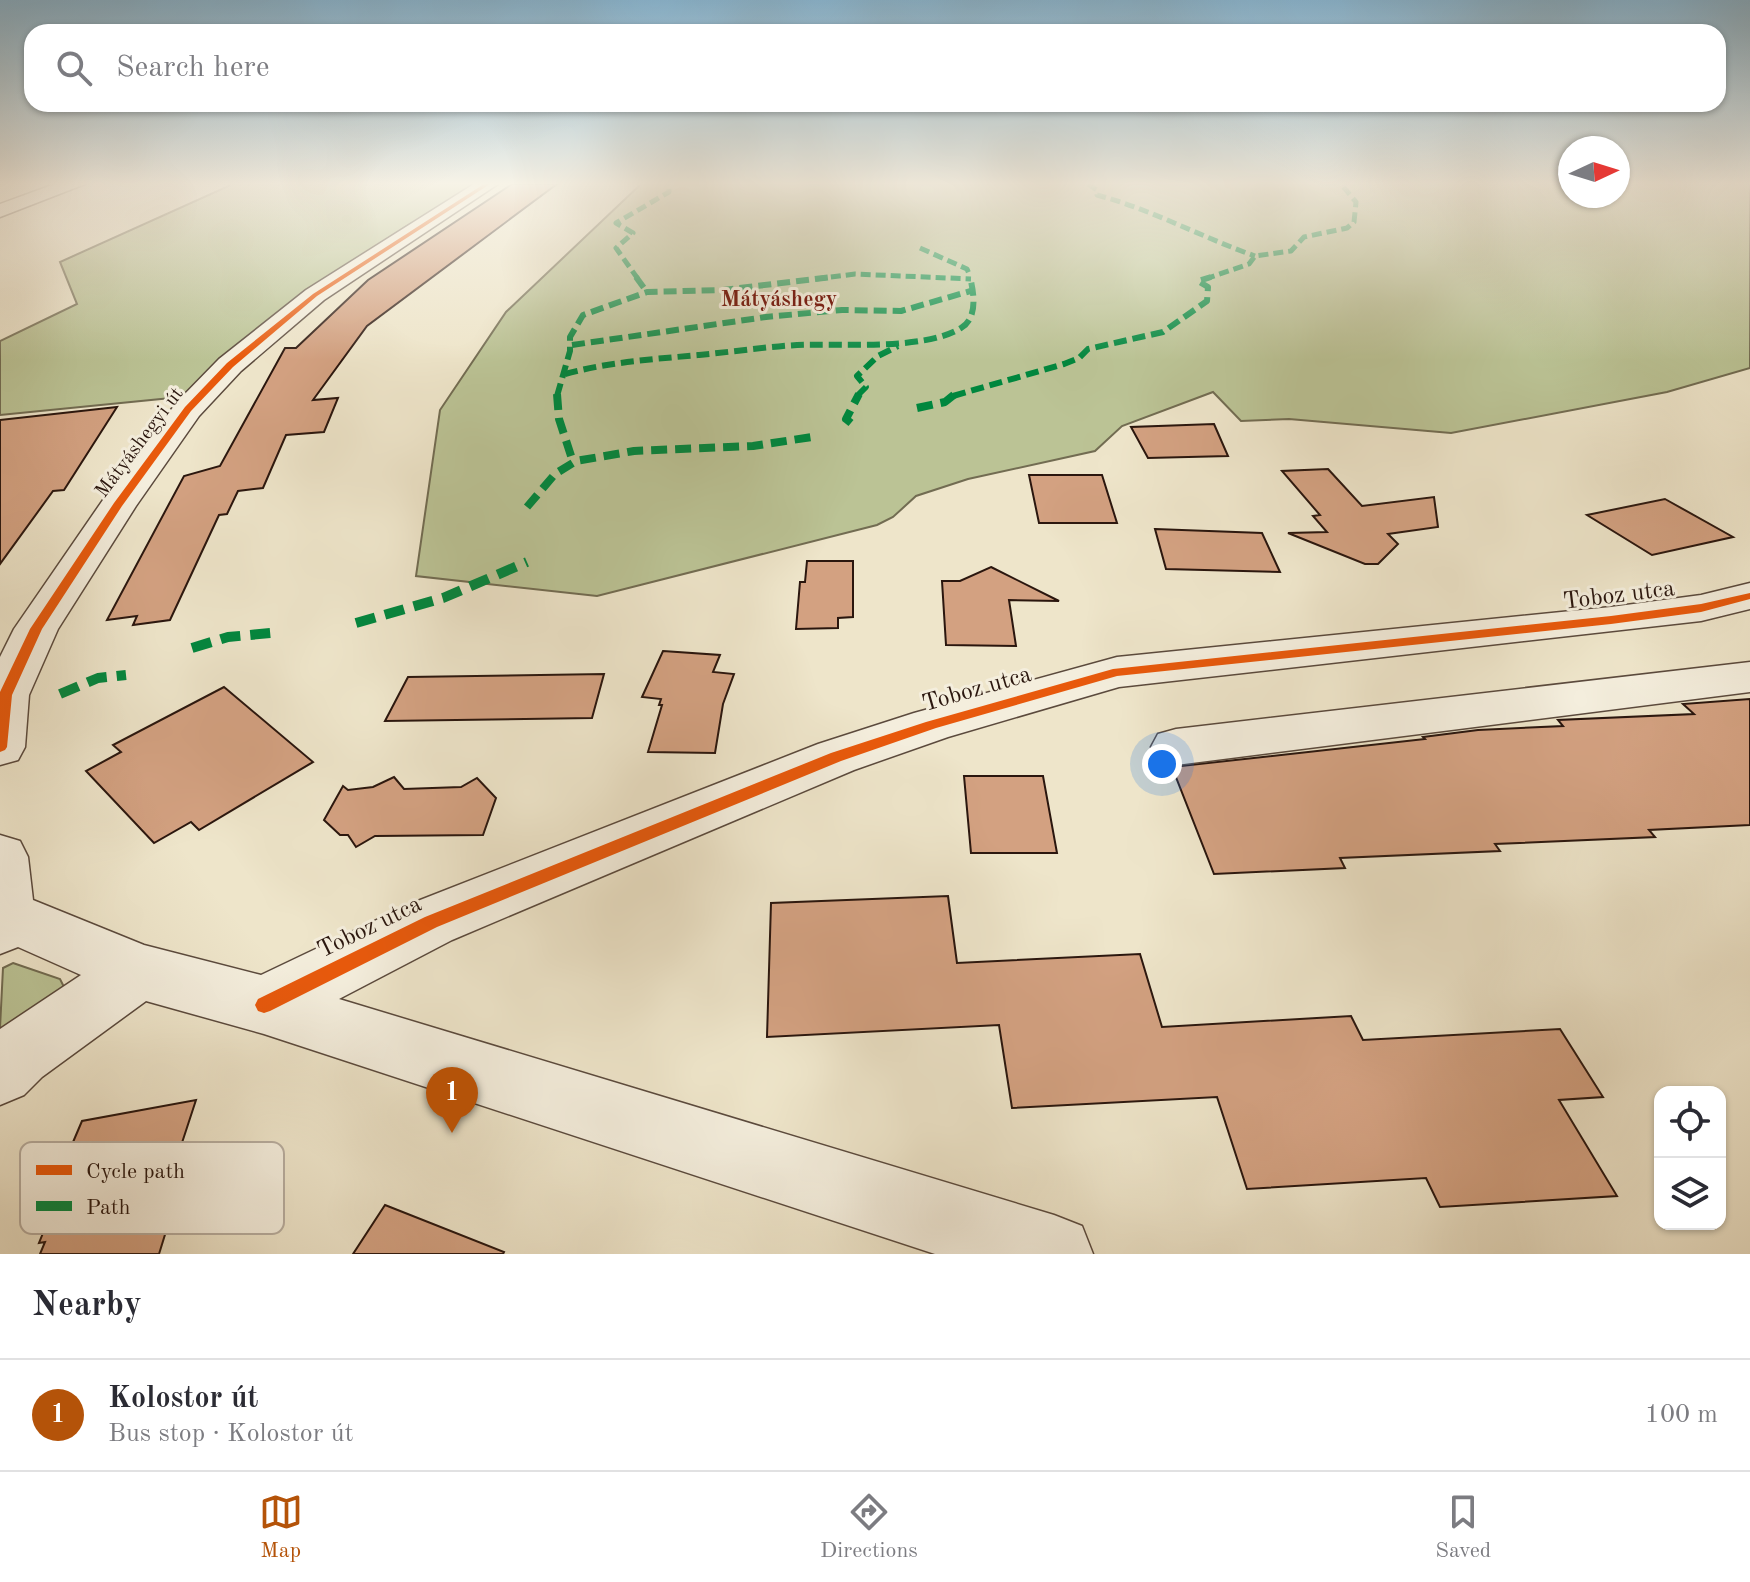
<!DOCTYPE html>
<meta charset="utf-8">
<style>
body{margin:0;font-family:"Old Standard TT",serif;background:#f7f7f7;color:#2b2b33}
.controls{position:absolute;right:24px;bottom:24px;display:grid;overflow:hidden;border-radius:16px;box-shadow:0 2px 6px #0004}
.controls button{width:72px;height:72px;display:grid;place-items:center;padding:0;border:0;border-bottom:2px solid #e1e1e2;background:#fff;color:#2b2b33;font:40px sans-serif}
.compass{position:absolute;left:1558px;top:136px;width:72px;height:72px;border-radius:50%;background:#fff;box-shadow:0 2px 6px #0004;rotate:86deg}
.you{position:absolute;left:1162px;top:764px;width:28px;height:28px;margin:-20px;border:6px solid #fff;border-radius:50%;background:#1a73e8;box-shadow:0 0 0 12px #1a73e833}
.badge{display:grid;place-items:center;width:52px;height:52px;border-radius:50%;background:#b45309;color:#fff;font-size:26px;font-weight:700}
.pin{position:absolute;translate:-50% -66px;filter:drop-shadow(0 2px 4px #0008)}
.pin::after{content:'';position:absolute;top:42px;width:28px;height:24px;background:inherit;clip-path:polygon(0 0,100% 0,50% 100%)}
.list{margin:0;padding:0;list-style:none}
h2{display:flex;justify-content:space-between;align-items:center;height:104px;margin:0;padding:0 32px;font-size:34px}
h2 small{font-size:26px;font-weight:400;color:#7c7c81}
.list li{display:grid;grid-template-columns:52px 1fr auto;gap:24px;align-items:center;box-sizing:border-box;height:112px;padding:0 32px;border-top:2px solid #e1e1e2}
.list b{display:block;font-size:30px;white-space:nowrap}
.list p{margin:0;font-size:26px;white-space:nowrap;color:#7c7c81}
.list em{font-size:26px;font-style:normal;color:#7c7c81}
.icon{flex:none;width:44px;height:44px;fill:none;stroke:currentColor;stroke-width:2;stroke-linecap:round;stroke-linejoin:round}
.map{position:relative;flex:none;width:1750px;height:1254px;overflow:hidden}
.search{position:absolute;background:#fff;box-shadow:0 2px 6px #0004;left:24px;right:24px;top:24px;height:88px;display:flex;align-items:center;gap:20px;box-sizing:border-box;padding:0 28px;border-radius:24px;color:#7c7c81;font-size:30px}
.sheet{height:216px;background:#fff}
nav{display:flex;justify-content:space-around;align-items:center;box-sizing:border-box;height:112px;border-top:2px solid #e1e1e2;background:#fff;font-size:22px;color:#7c7c81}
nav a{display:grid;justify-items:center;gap:4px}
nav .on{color:#b45309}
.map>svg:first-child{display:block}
</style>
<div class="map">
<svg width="1750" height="1254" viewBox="0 0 1750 1254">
<rect width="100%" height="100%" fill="#eee5ca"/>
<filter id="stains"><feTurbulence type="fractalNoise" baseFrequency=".0025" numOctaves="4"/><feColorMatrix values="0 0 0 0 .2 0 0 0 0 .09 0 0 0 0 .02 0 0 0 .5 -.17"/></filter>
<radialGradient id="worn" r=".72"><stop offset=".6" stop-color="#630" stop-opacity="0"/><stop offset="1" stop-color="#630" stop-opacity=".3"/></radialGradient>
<g fill="#bbc395" stroke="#726c52" stroke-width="2">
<polygon points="233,184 479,184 405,227 288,305 181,397 0,415 0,341 77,304 60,262"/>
<polygon points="641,184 1570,184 1570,196 1618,196 1618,184 1750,184 1750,368 1667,392 1451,433 1289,419 1241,421 1213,392 1122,426 1095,451 968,479 916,496 893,517 877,525 597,596 416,576 440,410 506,312"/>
<polygon points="13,963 60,979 66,991 3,1030 0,1028 3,968"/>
</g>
<g fill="#d3a181" stroke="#2a160e" stroke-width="2">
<polygon points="512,184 557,184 367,326 313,400 338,398 324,432 286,435 263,488 238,491 227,514 219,515 170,620 133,625 137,616 107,620 184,476 220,466 285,348 296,348 368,280"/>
<polygon points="117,407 64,490 53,491 0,564 0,420"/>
<polygon points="1214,424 1228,456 1148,458 1131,427"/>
<polygon points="1328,469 1362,506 1434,497 1438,527 1388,534 1398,544 1378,564 1365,564 1288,533 1327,532 1313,516 1320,515 1282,471"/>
<polygon points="1029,475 1102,475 1117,523 1039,523"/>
<polygon points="1665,499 1733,537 1652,555 1587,515"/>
<polygon points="1155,529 1262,533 1280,572 1166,569"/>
<polygon points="807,561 853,561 853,617 838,618 838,628 796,629 800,582 805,582"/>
<polygon points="991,567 1059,601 1009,600 1016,646 946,645 942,581 960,581"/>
<polygon points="663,651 720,655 713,672 734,674 723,704 715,753 648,752 662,705 659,705 661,699 642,697"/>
<polygon points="604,674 592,718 385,721 408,677"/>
<polygon points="224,687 313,762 199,830 191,822 154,843 86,771 121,752 113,745"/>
<polygon points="1750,699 1750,825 1649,830 1655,837 1495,844 1500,851 1340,858 1345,868 1214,874 1172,767 1425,739 1423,737 1478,730 1563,726 1558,720 1694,714 1683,704"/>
<polygon points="964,776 1043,776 1057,853 971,853"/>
<polygon points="394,777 404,789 461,787 477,778 496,798 483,835 375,836 356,847 348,835 340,835 324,820 343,786 348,790 373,787"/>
<polygon points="948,896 957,963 1140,954 1162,1027 1351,1016 1363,1040 1560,1029 1603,1097 1559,1100 1617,1196 1440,1207 1426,1178 1247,1189 1217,1097 1012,1108 999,1025 767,1037 771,903"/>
<polygon points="196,1100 178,1155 184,1154 166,1213 172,1212 159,1254 40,1254 45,1242 39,1243 64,1181 56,1182 82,1121"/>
<polygon points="385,1205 504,1252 503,1254 353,1254"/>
</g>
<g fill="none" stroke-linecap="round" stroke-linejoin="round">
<g stroke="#5b4a3d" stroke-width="3">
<g id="minor">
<polygon points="55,184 85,184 0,217 0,204"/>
<polygon points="474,184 498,184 324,300 241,371 199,416 136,506 58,629 29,695 25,747 18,760 0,765 0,657 14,629 105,497 177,402 219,359 306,290"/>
<polygon points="1750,583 1750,609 1701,621 1119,687 948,737 854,770 452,940 339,999 1054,1215 1082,1226 1093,1254 935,1254 264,1034 146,1001 42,1077 24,1095 0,1105 0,1029 81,975 18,947 0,954 0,835 20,841 28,857 33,900 144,945 261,975 410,904 818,744 914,713 1117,657 1611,607 1701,595"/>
<polygon points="1750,662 1750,692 1176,765 1158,760 1151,747 1158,734 1176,729"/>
</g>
</g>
<use href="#minor" fill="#f4eedd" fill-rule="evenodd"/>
<g stroke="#00873e" stroke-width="5" stroke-dasharray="10 5" stroke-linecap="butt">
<path d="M1088,184l9,6v5c56,15 104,42 158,61"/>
<polyline points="920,248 967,269 970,276"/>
<polyline points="638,279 616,248 633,233 616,223 669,192 669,184"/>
<polyline points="816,279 855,274 971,279"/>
<polyline points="1205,279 1249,264 1255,256 1291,251 1304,237 1347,228 1354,222 1356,202 1341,184"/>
</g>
<g stroke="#00873e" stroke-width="6" stroke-dasharray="13 6" stroke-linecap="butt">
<polyline points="636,277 647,292"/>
<polyline points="572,345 766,317 842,310 901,311 974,290"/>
<path d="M565,374c44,-12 89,-15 134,-19 32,-3 65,-8 98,-10 45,-2 126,6 164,-17 17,-10 13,-35 9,-51"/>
<polyline points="557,396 570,351 570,337 583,315 647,292 723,290 832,277"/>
<polyline points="857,396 866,387 857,376 878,356 898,346"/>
<polyline points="953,396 1064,364 1079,358 1088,349 1163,332 1207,301 1208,287 1198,281 1211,277"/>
</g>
<g stroke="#00873e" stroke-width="8" stroke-dasharray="16 8" stroke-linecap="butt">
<polyline points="557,394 559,419 573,462"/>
<polyline points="917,408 945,402 955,394"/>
<polyline points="851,423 846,419 859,394"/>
<polyline points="527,507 555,474 576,461 634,451 753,446 812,437"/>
</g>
<g stroke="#00873e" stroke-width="10" stroke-dasharray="20 10" stroke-linecap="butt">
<polyline points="356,623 443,598 527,562"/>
<polyline points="192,648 228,637 271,633"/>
<polyline points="60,694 98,678 126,675"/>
</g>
<g stroke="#f4eedd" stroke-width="5">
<g id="cycleway">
<polygon points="484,184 490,184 317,296 233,367 191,411 122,506 42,629 12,695 7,747 5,750 0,752 0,692 30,629 114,503 185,407 227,363 313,294"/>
<polygon points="1750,593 1750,599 1701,612 1611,624 1117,676 936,728 841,761 437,927 270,1011 264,1013 258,1011 255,1005 258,999 425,917 831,753 926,722 1113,669 1611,616 1701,604"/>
</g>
</g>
<use href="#cycleway" fill="#e8590c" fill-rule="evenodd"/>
</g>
<linearGradient id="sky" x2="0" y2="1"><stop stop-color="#88b8d6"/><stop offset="0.51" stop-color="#f7f3e7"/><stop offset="1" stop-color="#f7f3e7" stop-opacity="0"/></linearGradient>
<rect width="1750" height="360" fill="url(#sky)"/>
<g text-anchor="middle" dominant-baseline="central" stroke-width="6" stroke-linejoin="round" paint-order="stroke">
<g font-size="20" fill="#2a160e" stroke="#f4eedd">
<text transform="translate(140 443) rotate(-53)">Mátyáshegyi út</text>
</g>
<g font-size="22" font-weight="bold" fill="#7a1f14" stroke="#f4eedd">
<text x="779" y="300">Mátyáshegy</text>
</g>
<g font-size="24" fill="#2a160e" stroke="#f4eedd">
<text transform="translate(1619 596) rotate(-7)">Toboz utca</text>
<text transform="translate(977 690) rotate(-16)">Toboz utca</text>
<text transform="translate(370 928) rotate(-26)">Toboz utca</text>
</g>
</g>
<rect x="20" y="1142" width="264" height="92" rx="12" fill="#f4eedd" stroke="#b7ad9f" stroke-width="2"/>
<rect x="36" y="1165" width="36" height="10" fill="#e8590c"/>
<rect x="36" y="1201" width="36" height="10" fill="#00873e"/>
<g font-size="22" fill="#2a160e">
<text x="86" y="1178">Cycle path</text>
<text x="86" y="1214">Path</text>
</g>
<rect width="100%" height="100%" filter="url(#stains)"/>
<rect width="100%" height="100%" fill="url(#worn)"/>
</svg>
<div class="controls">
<button><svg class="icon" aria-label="locate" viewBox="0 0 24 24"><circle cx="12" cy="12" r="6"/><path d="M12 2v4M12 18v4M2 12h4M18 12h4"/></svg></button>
<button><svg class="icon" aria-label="layers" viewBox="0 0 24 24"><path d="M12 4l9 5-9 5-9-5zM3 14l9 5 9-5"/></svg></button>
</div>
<svg class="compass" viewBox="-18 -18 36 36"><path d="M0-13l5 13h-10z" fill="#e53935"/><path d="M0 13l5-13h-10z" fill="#7c7c81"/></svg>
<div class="you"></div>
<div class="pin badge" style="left:452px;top:1133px">1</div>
<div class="search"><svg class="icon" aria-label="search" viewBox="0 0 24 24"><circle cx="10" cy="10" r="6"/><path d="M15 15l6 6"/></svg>Search here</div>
</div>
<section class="sheet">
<h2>Nearby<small></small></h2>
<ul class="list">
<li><span class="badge">1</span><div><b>Kolostor út</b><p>Bus stop · Kolostor út</p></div><em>100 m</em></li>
</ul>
</section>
<nav>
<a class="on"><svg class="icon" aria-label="map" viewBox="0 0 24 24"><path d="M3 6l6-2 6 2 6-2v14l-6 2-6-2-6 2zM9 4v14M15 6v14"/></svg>Map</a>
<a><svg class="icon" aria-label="directions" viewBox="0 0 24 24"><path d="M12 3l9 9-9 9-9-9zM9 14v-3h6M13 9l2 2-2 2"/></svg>Directions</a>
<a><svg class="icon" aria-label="saved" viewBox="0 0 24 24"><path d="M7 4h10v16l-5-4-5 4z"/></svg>Saved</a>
</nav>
